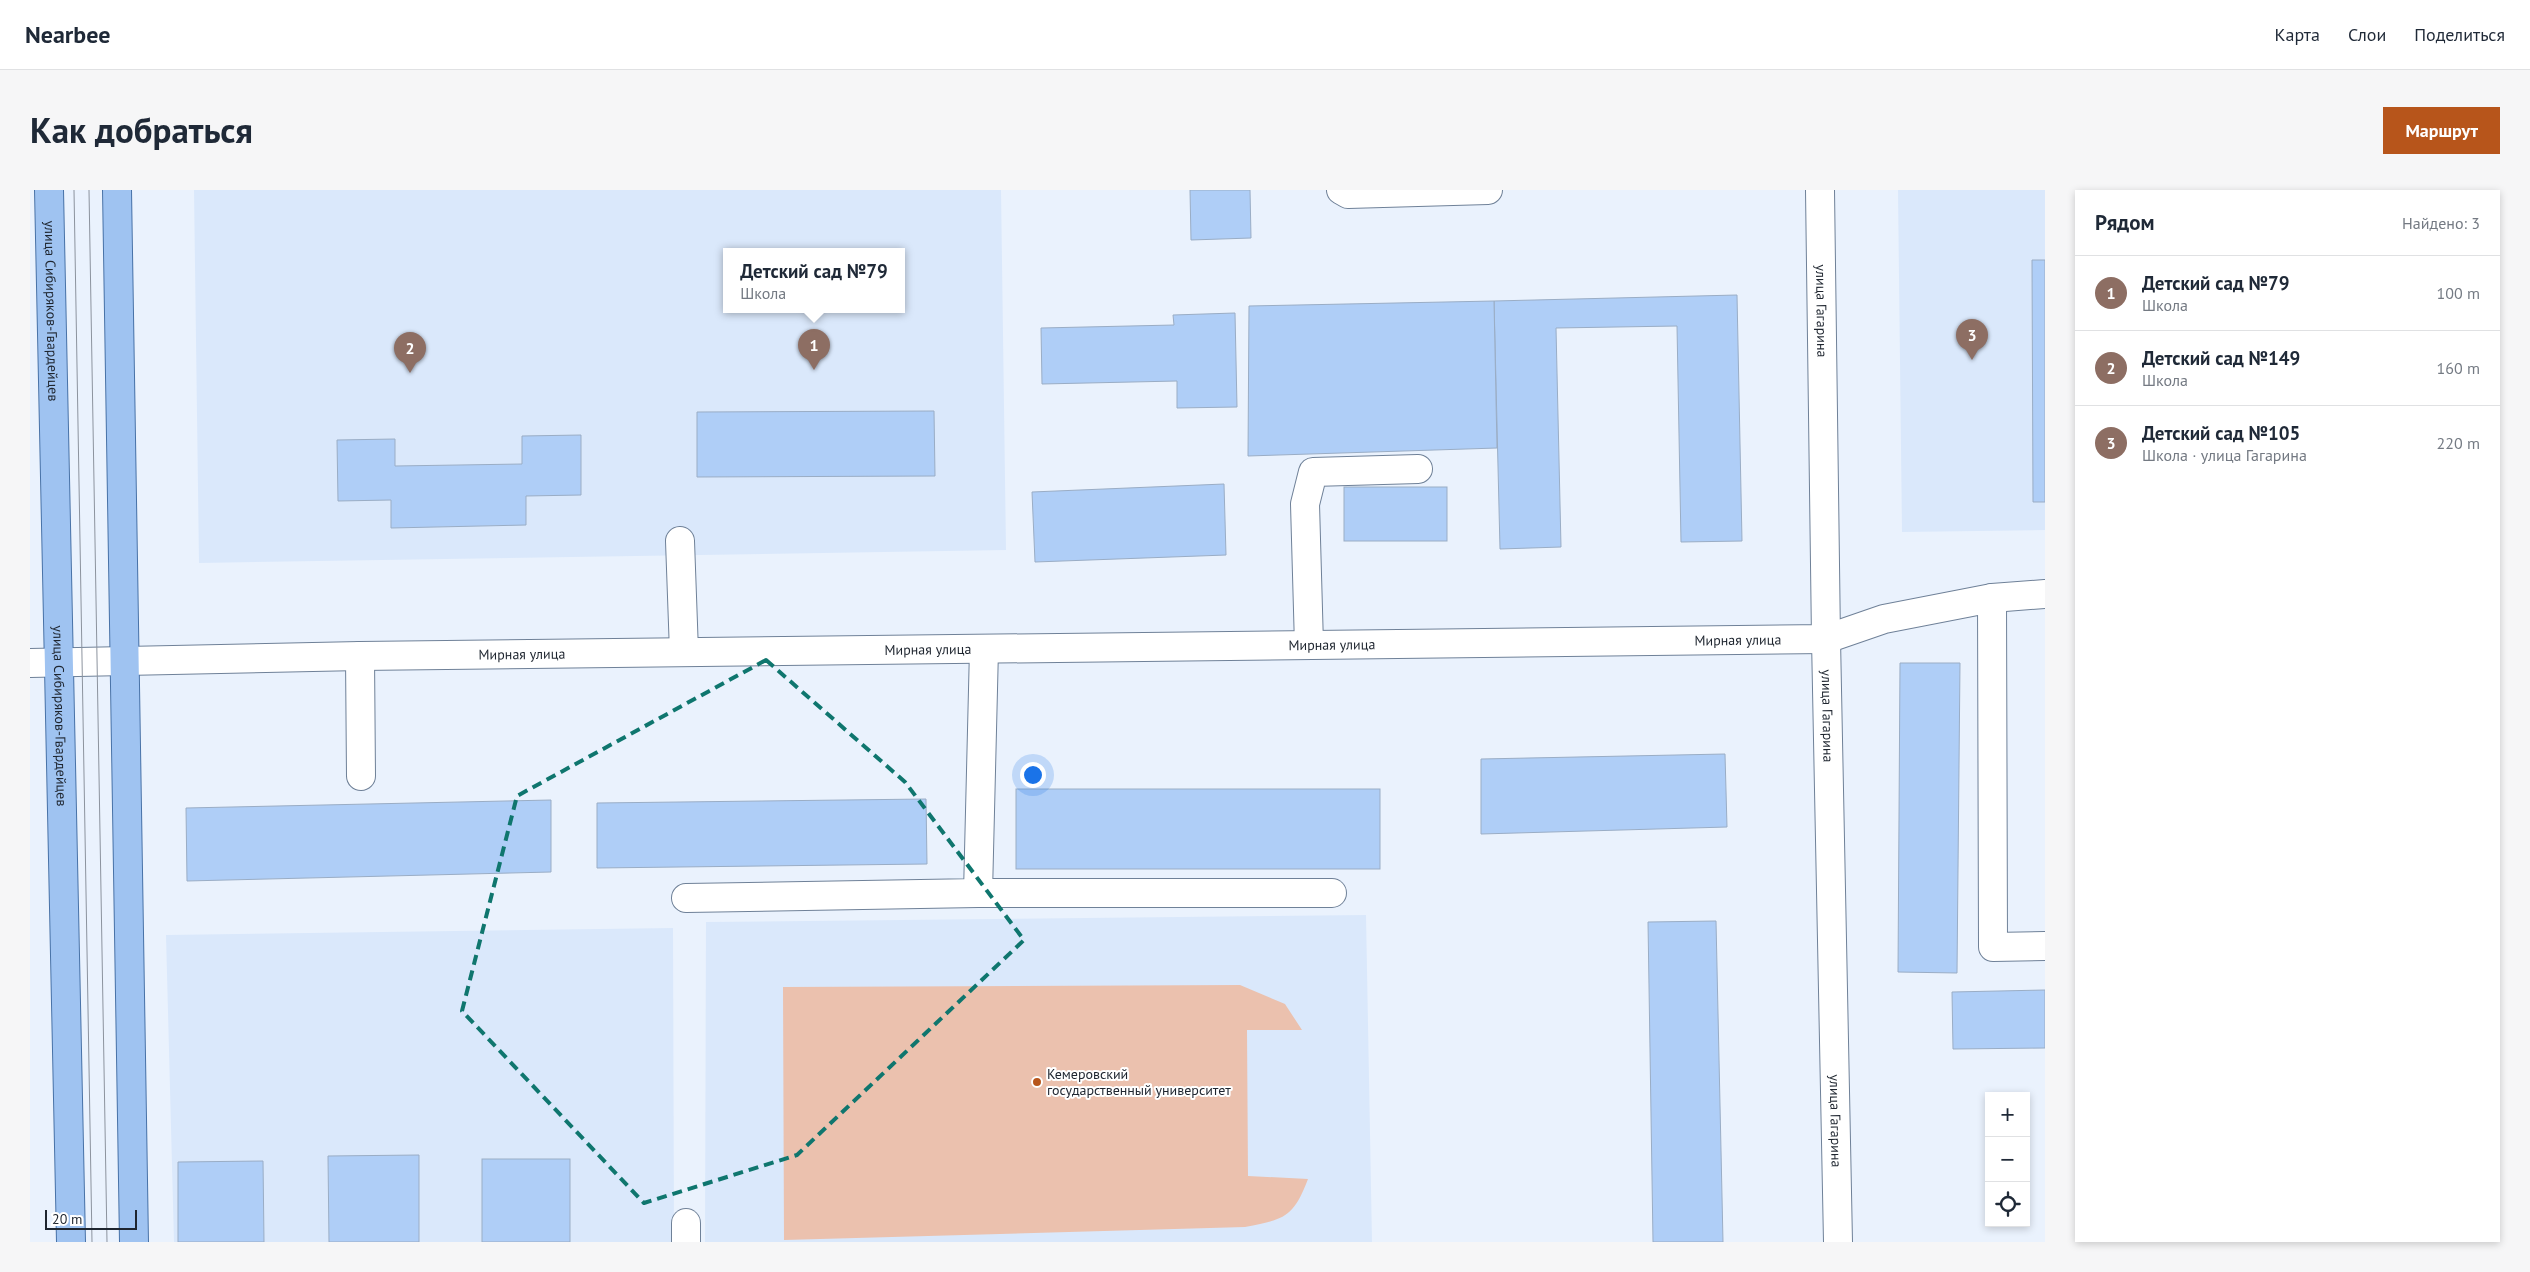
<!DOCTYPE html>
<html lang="ru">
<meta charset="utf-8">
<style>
body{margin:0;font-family:"PT Sans",sans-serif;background:#f6f6f7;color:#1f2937}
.controls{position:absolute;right:15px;bottom:15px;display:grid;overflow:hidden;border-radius:0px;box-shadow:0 2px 8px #0003}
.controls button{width:45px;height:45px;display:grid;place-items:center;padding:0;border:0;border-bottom:1px solid #e0e1e3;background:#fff;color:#1f2937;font:25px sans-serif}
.scale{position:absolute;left:15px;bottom:12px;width:92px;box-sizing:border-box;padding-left:5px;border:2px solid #1e252f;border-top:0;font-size:14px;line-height:18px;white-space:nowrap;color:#1e252f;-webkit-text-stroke:4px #fff;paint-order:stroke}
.you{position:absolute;left:1002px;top:584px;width:18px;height:18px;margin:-12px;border:4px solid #fff;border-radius:50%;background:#1a73e8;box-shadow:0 0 0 8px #1a73e833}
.badge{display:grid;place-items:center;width:32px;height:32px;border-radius:50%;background:#b7551b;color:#fff;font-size:16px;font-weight:700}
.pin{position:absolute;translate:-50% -41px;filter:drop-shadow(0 1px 2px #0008)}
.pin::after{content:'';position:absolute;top:26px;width:18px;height:15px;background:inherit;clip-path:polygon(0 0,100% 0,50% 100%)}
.popup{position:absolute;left:693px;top:58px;width:182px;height:65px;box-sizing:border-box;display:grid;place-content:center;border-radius:0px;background:#fff;filter:drop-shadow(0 1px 4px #0005);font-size:16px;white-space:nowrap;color:#747a83}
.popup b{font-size:19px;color:#1f2937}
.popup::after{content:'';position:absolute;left:50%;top:100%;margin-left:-10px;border:10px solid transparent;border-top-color:#fff}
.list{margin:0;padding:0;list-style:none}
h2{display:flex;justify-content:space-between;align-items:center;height:65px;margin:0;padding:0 20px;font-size:21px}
h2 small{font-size:16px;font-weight:400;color:#747a83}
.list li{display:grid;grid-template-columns:32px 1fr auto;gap:15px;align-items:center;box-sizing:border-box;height:75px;padding:0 20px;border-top:1px solid #e0e1e3}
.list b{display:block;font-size:19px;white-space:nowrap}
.list p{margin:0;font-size:16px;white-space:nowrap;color:#747a83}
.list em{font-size:16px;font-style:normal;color:#747a83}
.icon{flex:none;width:28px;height:28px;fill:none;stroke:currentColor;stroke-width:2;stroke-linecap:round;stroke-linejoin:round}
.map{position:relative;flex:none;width:2015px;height:1052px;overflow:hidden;border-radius:0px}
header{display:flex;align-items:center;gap:30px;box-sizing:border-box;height:70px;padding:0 25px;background:#fff;border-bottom:1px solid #e0e1e3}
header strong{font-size:24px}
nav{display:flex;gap:28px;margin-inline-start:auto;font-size:18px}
.intro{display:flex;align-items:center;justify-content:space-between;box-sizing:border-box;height:120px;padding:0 30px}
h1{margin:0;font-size:35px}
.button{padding:12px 22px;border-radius:0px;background:#b7551b;color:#fff;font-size:18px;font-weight:700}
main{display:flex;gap:30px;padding:0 30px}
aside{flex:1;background:#fff;border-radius:0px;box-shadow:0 2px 8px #0003}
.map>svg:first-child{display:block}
</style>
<header>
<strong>Nearbee</strong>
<nav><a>Карта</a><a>Слои</a><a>Поделиться</a></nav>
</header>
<div class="intro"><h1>Как добраться</h1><a class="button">Маршрут</a></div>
<main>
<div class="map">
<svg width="2015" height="1052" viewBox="0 0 2015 1052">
<rect width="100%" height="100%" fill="#eaf2fd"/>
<g fill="#dae8fb" fill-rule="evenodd">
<path d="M164,0h807l5,360 -807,13zM696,61h176v58h-176z"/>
<polygon points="1868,0 2015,0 2015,340 1872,342"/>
<polygon points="1336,725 1342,1052 675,1052 676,732"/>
<polygon points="643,738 644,1052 144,1052 136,745"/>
</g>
<path fill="#ebc1ae" d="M1210,795l45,19 17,26h-55l1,146 60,3c-15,39 -23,40 -63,48l-461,13 -1,-253z"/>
<g fill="#afcef7" stroke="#9aadc5">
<polygon points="1160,0 1220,0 1221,48 1161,50"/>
<polygon points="2002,70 2015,70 2015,312 2003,312"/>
<polygon points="1707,105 1712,351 1651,352 1647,136 1526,138 1531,357 1470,359 1464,111"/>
<polygon points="1464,111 1467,258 1218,266 1219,116"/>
<polygon points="1205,123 1207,217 1147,218 1147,191 1012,194 1011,138 1144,135 1143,125"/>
<polygon points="904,221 905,286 667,287 667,222"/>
<polygon points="551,245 551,305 496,306 496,335 361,338 361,310 308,311 307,250 365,249 365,276 492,274 492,246"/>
<polygon points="1194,294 1196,365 1005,372 1002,302"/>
<rect x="1314" y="297" width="103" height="54"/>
<polygon points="1870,473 1930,473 1927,783 1868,782"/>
<polygon points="1695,564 1697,637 1451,644 1451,569"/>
<rect x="986" y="599" width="364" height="80"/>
<polygon points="896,609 897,674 567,678 567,613"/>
<polygon points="521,610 521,682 157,691 156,618"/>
<polygon points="1686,731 1693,1052 1623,1052 1618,732"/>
<polygon points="2015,800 2015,858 1923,859 1922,802"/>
<polygon points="389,965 389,1052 299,1052 298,966"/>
<rect x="452" y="969" width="88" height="83"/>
<polygon points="233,971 234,1052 148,1052 148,972"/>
</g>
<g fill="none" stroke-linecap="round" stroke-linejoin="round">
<g stroke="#6f8198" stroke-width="30">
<g id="minor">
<polyline points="1311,0 1318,4 1458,0"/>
<path id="s1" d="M1790,0l6,449 12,603"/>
<polyline points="650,351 654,462"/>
<polyline points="1962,408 1963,757 2015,756"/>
<polyline points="1279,455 1275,314 1283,282 1388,279"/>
<polyline points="330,466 331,586"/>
<path id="s2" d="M0,473l330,-7 1466,-17 58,-20 108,-21 53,-4"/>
<polyline points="948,703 1302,703"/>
<polyline points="656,708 948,703 954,459"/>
<polyline points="656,1033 656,1052"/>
</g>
</g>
<g stroke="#4872a7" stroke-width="30">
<g id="major">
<path id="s3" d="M19,0l22,1052"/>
<polyline points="87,0 104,1052"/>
</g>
</g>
<use href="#minor" stroke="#fff" stroke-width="28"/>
<use href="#major" stroke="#9fc3f1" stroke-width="28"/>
<g stroke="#8c939e" stroke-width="1">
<polyline points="44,0 62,1052"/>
<polyline points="59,0 77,1052"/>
</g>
</g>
<path fill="none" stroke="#0f766e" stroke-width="4" stroke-dasharray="10 6" stroke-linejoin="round" d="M736,470l139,122 119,158 -227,215 -153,48 -182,-192 55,-215z"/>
<circle fill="#b7551b" stroke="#fff" stroke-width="2" cx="1007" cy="892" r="5"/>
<g text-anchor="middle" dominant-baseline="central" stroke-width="4" stroke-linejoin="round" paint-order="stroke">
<g font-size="14" fill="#1e252f" stroke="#fff">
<text stroke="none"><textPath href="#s3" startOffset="121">улица Сибиряков-Гвардейцев</textPath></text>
<text stroke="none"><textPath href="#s1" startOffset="121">улица Гагарина</textPath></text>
<text stroke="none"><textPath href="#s2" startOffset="1708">Мирная улица</textPath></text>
<text stroke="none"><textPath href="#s2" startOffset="1302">Мирная улица</textPath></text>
<text stroke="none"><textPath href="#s2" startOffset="898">Мирная улица</textPath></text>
<text stroke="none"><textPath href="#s2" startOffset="492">Мирная улица</textPath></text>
<text stroke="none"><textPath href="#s3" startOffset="526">улица Сибиряков-Гвардейцев</textPath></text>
<text stroke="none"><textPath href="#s1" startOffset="526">улица Гагарина</textPath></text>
<text stroke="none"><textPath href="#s1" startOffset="931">улица Гагарина</textPath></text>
</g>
<g font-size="14" fill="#1e252f" stroke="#fff" text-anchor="start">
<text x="1017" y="884">Кемеровский<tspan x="1017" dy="16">государственный университет</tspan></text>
</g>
</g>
</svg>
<div class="controls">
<button>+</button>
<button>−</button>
<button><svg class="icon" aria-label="locate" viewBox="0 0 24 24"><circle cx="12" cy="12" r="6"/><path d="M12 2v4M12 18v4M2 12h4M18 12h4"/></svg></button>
</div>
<div class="scale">20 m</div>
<div class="you"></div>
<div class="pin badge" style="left:784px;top:180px;background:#8d6e63">1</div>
<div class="popup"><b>Детский сад №79</b>Школа</div>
<div class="pin badge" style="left:380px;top:183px;background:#8d6e63">2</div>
<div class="pin badge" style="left:1942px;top:170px;background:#8d6e63">3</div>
</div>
<aside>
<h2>Рядом<small>Найдено: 3</small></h2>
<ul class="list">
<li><span class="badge" style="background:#8d6e63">1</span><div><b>Детский сад №79</b><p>Школа</p></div><em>100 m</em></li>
<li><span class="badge" style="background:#8d6e63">2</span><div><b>Детский сад №149</b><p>Школа</p></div><em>160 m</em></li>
<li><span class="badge" style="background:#8d6e63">3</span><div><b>Детский сад №105</b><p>Школа · улица Гагарина</p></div><em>220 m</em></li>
</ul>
</aside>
</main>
